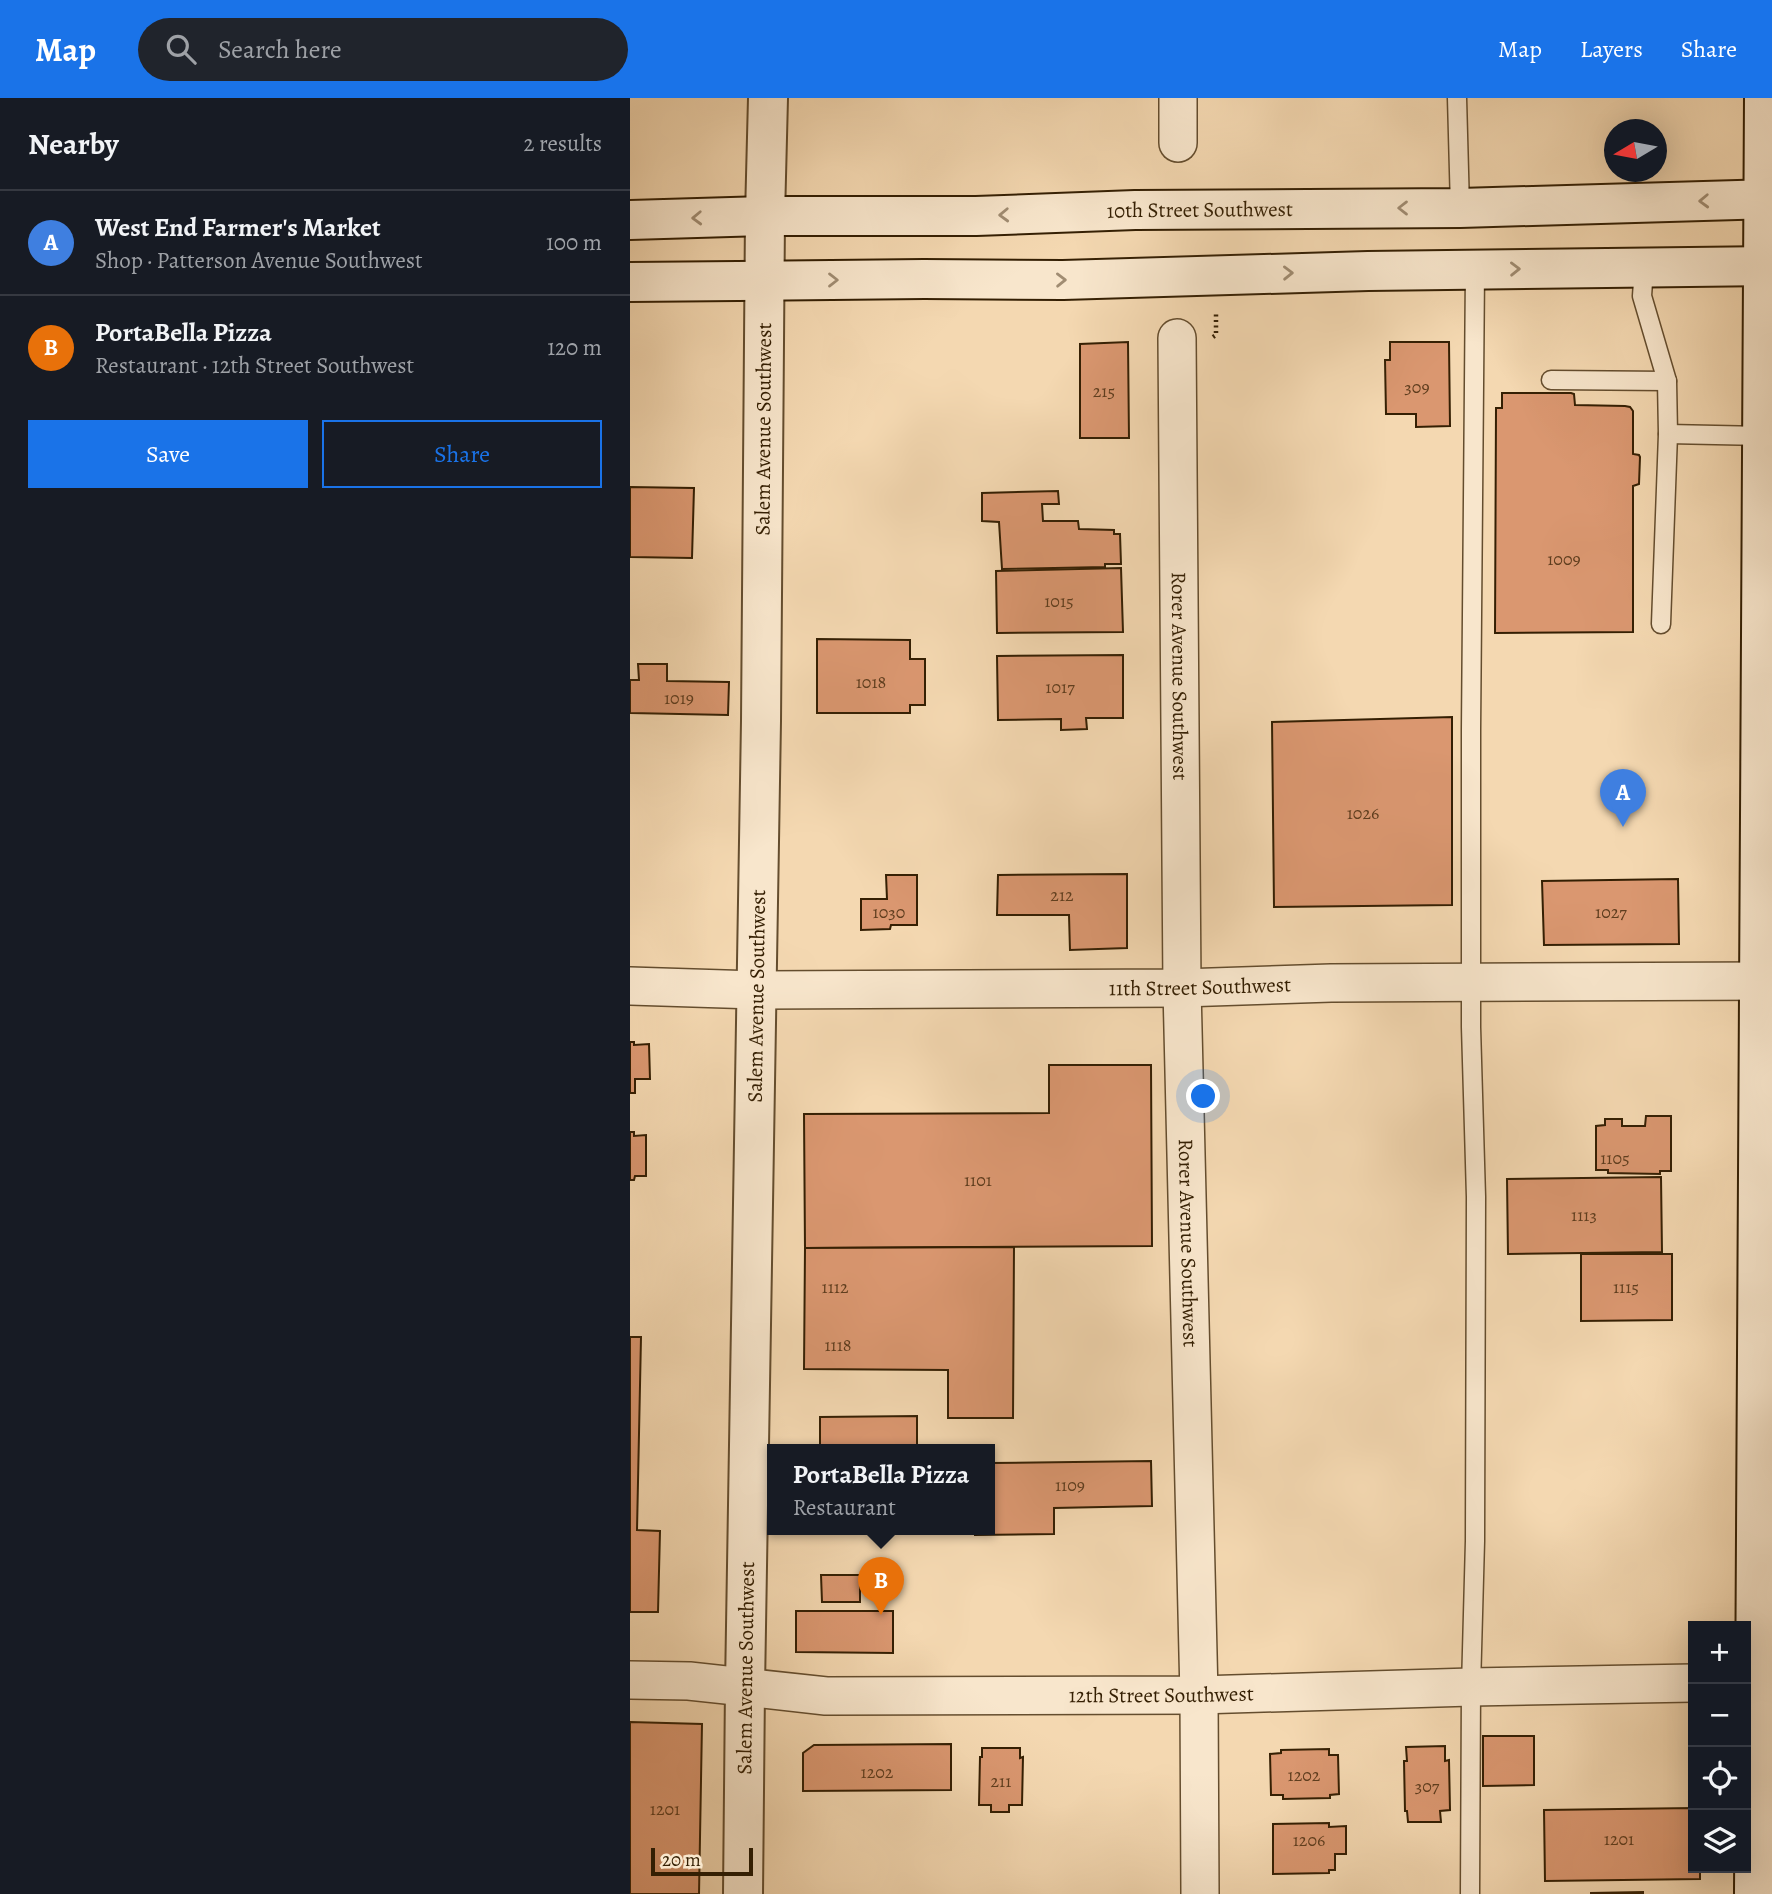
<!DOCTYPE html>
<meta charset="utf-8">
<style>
body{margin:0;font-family:Alegreya,serif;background:#20242c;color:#f1f3f6}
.controls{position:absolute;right:21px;bottom:21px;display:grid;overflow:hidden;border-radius:0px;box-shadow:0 7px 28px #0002}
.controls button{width:63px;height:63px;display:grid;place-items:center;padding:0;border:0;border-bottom:2px solid #363941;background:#171b24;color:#f1f3f6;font:35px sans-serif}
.compass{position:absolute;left:974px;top:21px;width:63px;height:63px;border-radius:50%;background:#171b24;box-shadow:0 7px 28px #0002;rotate:260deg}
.scale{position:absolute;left:21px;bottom:18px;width:102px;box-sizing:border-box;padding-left:7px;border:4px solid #341f03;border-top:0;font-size:19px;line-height:24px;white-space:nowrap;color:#341f03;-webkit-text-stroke:5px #f8e6cc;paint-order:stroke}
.you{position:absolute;left:574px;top:999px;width:24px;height:24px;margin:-18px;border:5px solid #fff;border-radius:50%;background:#1a73e8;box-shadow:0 0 0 10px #1a73e833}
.badge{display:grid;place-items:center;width:46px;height:46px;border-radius:50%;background:#1a73e8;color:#fff;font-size:23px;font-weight:700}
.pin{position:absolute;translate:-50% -58px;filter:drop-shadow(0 2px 4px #0008)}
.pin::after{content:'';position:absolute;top:37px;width:24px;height:21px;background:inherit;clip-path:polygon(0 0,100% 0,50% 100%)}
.popup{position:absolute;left:137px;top:1346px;width:228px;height:91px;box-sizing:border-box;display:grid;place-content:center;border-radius:0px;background:#171b24;filter:drop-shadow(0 2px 5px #0005);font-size:23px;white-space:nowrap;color:#9ea1a6}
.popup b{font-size:26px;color:#f1f3f6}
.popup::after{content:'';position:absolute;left:50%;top:100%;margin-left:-14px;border:14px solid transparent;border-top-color:#171b24}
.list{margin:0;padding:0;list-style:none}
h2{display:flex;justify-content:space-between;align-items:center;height:91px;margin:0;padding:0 28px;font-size:30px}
h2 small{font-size:23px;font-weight:400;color:#9ea1a6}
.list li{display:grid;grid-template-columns:46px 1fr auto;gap:21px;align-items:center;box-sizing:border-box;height:105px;padding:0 28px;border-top:2px solid #363941}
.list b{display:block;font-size:26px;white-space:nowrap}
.list p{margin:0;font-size:23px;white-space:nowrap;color:#9ea1a6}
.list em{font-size:23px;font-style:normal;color:#9ea1a6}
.actions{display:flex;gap:14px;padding:21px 28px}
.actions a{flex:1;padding:16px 0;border:2px solid #1a73e8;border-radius:0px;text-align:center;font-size:24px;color:#1a73e8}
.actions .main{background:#1a73e8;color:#fff}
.icon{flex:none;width:38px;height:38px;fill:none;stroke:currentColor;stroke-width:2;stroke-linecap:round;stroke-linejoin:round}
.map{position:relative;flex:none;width:1142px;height:1796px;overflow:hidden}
header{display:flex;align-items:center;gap:42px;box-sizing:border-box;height:98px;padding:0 35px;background:#1a73e8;color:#fff}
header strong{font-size:33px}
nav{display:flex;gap:38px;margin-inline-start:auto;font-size:24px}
.search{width:490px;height:63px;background:#20242c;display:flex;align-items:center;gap:18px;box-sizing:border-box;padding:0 24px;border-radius:38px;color:#9ea1a6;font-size:26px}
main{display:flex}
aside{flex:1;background:#171b24}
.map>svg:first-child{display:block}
</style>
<header>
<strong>Map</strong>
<div class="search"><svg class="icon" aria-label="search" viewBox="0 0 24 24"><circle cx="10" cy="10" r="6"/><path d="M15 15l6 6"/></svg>Search here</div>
<nav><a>Map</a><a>Layers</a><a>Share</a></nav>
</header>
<main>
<aside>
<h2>Nearby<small>2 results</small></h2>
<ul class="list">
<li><span class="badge" style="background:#3f7fe0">A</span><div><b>West End Farmer's Market</b><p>Shop · Patterson Avenue Southwest</p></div><em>100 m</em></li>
<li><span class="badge" style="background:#e8710a">B</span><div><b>PortaBella Pizza</b><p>Restaurant · 12th Street Southwest</p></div><em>120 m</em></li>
</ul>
<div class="actions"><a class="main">Save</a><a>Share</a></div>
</aside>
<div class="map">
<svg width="1142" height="1796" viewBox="0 0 1142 1796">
<rect width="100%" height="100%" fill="#f4d8b1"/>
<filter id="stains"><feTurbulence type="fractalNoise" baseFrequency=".00286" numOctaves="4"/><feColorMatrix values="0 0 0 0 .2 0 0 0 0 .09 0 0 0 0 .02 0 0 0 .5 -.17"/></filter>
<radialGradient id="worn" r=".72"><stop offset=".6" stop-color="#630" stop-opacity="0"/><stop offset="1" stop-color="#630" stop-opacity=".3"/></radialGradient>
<g fill="#da9770" stroke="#341f03" stroke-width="2">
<polygon points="498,244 499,340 450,340 450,246"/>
<polygon points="760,244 819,244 820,328 786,329 786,316 756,316 755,262 760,262"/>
<polygon points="872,295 941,295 944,296 945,307 995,308 1000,309 1003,313 1003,356 1009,357 1010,359 1009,386 1003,388 1003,534 865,535 866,310 872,310"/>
<polygon points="0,389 64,390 62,460 0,459"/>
<polygon points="428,393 429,406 412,406 413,423 448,423 449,431 484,432 484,436 490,436 491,466 475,466 475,469 372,471 369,424 352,423 352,395"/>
<polygon points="491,470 493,534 367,535 366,473"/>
<polygon points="187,541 280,542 280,561 295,561 295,607 280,607 280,615 187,615"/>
<polygon points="493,557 493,620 456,620 457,631 431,632 431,621 368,622 367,558"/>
<polygon points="8,566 37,566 37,583 99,584 98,617 0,615 0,582 9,582"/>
<polygon points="822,619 822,807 644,809 642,624"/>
<polygon points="497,776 497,850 440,852 439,817 367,817 368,777"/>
<polygon points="256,777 287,777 287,827 261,827 260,831 231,832 231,801 257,801"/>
<polygon points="1048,781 1049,846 914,847 912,783"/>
<polygon points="0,944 4,944 4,947 19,946 20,981 5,981 5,995 0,995"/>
<polygon points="419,967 521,967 522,1148 175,1150 174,1016 419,1015"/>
<polygon points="1016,1018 1041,1018 1041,1073 1030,1073 1030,1076 978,1075 978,1072 966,1072 966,1028 975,1027 975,1021 992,1021 992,1028 1015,1028"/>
<polygon points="0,1034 4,1034 4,1038 16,1037 16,1078 5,1078 4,1082 0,1082"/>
<polygon points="1031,1079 1032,1154 878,1156 877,1081"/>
<polygon points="384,1149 383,1320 318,1320 318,1272 174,1271 175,1150"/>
<polygon points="951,1156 1042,1156 1042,1222 951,1223"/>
<polygon points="0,1239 11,1239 7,1432 30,1433 28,1514 0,1514"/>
<polygon points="287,1318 287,1351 190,1351 190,1319"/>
<polygon points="521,1363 522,1408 424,1410 424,1436 345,1437 345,1431 360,1431 360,1365"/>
<polygon points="191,1477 230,1477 230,1504 192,1504"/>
<polygon points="166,1513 263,1513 263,1555 166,1554"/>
<polygon points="0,1624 72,1626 69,1796 0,1796"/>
<polygon points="853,1638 904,1638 904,1687 853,1688"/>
<polygon points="321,1646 321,1692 173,1693 173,1655 184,1647"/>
<polygon points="815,1648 815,1663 819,1662 820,1712 810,1713 811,1724 778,1724 777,1713 775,1713 774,1663 777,1663 776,1649"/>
<polygon points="352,1650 390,1650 390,1660 393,1659 392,1707 379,1707 379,1714 361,1714 361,1707 349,1707 350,1659 352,1659"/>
<polygon points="699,1651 699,1657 708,1657 709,1696 700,1697 700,1700 653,1701 653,1697 641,1697 640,1656 651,1655 651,1652"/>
<polygon points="1063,1710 1063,1770 1070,1770 1070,1781 915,1783 914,1712"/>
<polygon points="699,1725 699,1729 716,1728 716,1756 705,1756 705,1772 699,1772 699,1775 643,1776 643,1726"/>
<polygon points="1013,1794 1013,1796 961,1796 961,1795"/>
</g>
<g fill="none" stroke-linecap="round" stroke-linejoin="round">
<g stroke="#644d2e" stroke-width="21">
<g id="service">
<polyline points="827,0 830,110"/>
<polyline points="1014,170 1012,198 1037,283 1038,336 1031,526"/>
<polyline points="921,282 1037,283"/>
<polyline points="1038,336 1133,338"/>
<polyline points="840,1796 841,1589 845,1443 846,1099 841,929 841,632 845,172"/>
</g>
</g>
<g stroke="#644d2e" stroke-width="40">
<g id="minor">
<polyline points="548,0 548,45"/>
<path id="s1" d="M547,240l5,650 17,707 1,199"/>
<path id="s2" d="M0,888l126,4 426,-2 149,-5 441,-2"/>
<path id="s3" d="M0,1582l59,1 137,15 373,-1 272,-8 222,-4"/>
</g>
</g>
<g stroke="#644d2e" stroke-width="42">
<g id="tertiary">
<path id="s4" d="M113,1796l2,-207 16,-966 4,-505 3,-118"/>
</g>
</g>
<g stroke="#341f03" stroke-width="42">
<g id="secondary">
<path id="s5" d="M0,122l135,-4h211l159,-6 325,-2 312,-9"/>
<polyline points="0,184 294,181 433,182 738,173 1142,168"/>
<polyline points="1124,1796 1134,0"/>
</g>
</g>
<polyline stroke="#341f03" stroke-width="4.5" stroke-dasharray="2 3.5" stroke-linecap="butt" points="583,239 586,237 586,214"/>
<use href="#service" stroke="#f8e6cc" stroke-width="18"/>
<use href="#minor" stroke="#f8e6cc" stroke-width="37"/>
<use href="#tertiary" stroke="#f8e6cc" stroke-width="38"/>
<use href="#secondary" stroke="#f8e6cc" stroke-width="38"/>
</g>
<defs><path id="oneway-chevron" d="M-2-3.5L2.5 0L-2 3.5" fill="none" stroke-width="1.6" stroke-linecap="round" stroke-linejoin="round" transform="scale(1.75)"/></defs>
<g stroke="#a08c72">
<use href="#oneway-chevron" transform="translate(1074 103) rotate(178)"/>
<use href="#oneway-chevron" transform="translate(773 110) rotate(180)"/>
<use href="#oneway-chevron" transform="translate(374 117) rotate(178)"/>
<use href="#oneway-chevron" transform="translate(67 120) rotate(178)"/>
<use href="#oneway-chevron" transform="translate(885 171) rotate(-1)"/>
<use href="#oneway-chevron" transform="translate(658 175) rotate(-1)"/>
<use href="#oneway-chevron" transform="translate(203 182)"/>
<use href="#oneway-chevron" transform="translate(431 182) rotate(-1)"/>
</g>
<g text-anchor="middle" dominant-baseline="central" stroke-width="5" stroke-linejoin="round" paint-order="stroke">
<g font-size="18" fill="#5e3d1e">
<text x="787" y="289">309</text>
<text x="474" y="293">215</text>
<text x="934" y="461">1009</text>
<text x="429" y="503">1015</text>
<text x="241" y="584">1018</text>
<text x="430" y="589">1017</text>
<text x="49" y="600">1019</text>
<text x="733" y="715">1026</text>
<text x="432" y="797">212</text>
<text x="259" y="814">1030</text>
<text x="981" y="814">1027</text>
<text x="985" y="1060">1105</text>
<text x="348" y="1082">1101</text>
<text x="954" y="1117">1113</text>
<text x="205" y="1189">1112</text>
<text x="996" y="1189">1115</text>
<text x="208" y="1247">1118</text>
<text x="440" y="1387">1109</text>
<text x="247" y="1674">1202</text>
<text x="674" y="1677">1202</text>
<text x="371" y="1683">211</text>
<text x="797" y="1688">307</text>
<text x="35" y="1711">1201</text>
<text x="989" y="1741">1201</text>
<text x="679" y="1742">1206</text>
</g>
<g font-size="21" fill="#341f03" stroke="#f8e6cc">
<text stroke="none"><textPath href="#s5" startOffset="570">10th Street Southwest</textPath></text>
<text stroke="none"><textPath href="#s4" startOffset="1465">Salem Avenue Southwest</textPath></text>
<text stroke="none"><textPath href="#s1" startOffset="338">Rorer Avenue Southwest</textPath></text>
<text stroke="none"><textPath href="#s2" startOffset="570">11th Street Southwest</textPath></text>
<text stroke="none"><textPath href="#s4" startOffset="898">Salem Avenue Southwest</textPath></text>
<text stroke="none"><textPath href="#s1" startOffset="905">Rorer Avenue Southwest</textPath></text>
<text stroke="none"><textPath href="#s4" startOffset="226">Salem Avenue Southwest</textPath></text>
<text stroke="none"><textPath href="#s3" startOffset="532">12th Street Southwest</textPath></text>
</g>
</g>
<rect width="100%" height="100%" filter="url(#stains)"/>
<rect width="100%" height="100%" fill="url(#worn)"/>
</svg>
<div class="controls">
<button>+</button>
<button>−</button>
<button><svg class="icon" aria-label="locate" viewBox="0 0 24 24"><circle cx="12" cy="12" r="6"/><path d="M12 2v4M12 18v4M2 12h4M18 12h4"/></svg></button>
<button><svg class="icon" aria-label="layers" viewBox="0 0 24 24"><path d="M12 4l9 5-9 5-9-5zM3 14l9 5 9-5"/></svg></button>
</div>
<svg class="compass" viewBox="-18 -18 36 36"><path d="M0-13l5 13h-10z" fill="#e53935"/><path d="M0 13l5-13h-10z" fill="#9ea1a6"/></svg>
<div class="scale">20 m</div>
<div class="you"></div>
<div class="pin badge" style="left:993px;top:729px;background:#3f7fe0">A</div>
<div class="pin badge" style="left:251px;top:1517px;background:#e8710a">B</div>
<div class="popup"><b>PortaBella Pizza</b>Restaurant</div>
</div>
</main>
